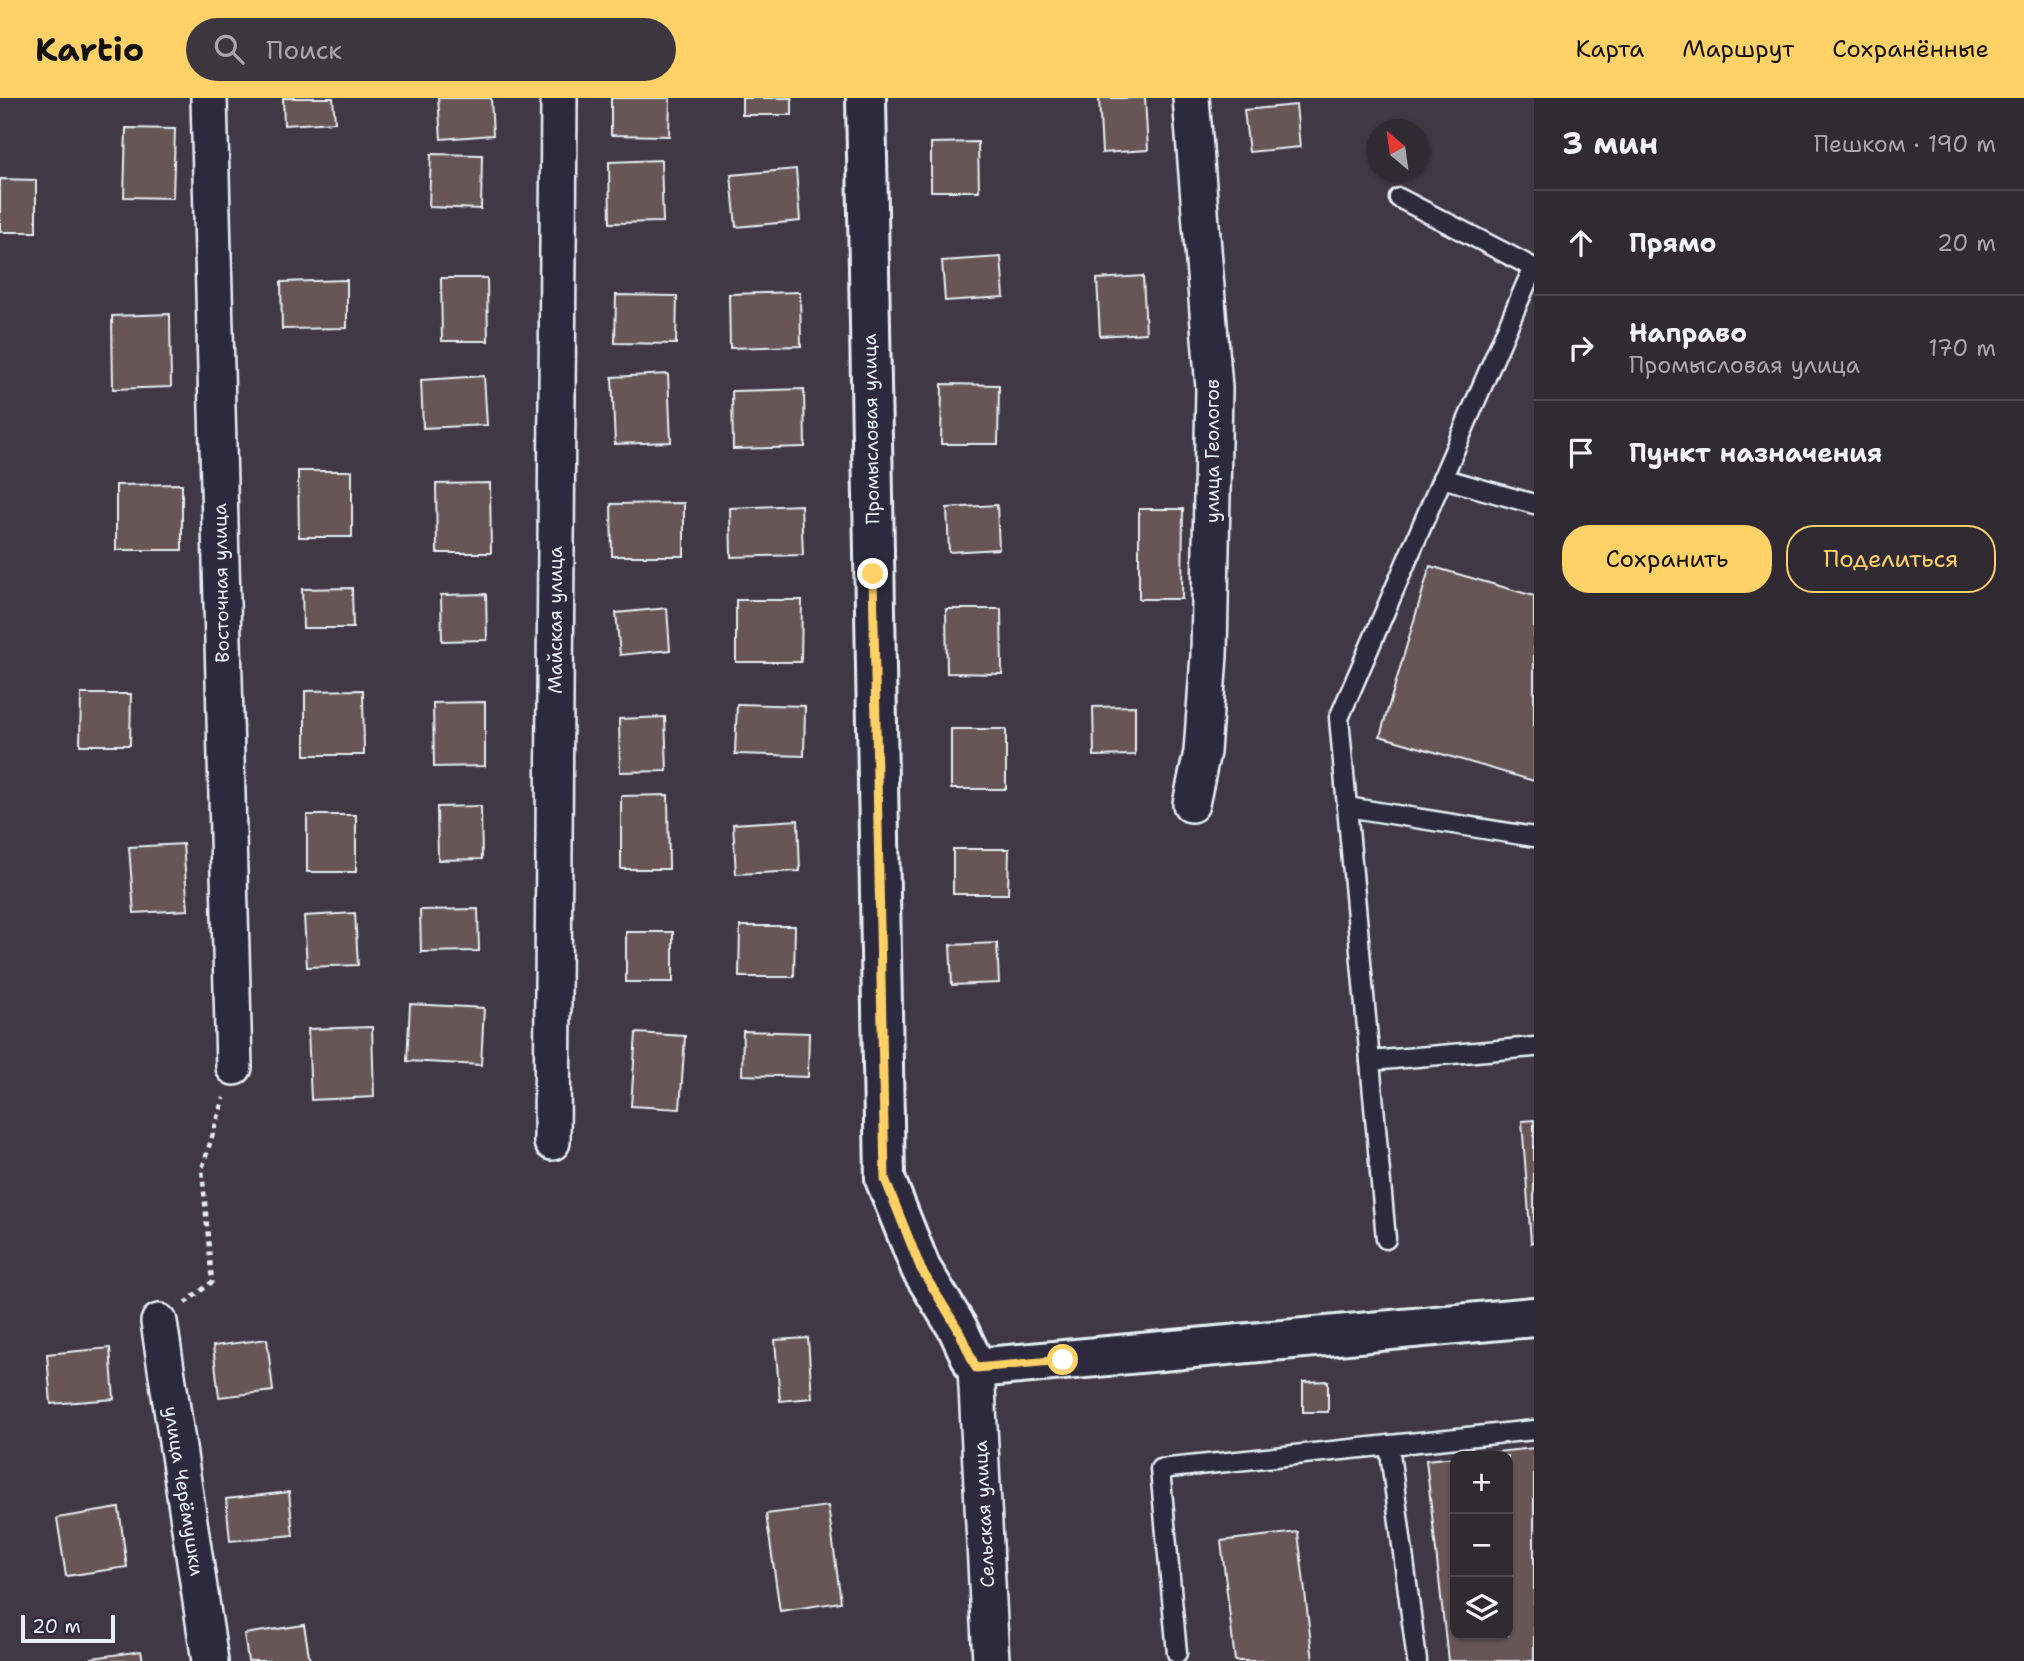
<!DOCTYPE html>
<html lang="ru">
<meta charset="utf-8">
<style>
body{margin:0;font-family:"Shantell Sans",sans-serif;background:#3c363f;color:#f1f3f6}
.controls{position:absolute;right:21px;bottom:21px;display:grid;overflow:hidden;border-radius:14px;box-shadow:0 2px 5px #0004}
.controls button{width:63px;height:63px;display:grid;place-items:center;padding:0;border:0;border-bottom:2px solid #4b464e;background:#302a33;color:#f1f3f6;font:35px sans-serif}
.compass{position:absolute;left:1366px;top:21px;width:63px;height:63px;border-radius:50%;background:#302a33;box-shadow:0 2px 5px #0004;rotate:331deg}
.scale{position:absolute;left:21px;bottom:18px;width:94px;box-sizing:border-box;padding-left:7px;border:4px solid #e8f1f8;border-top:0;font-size:19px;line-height:24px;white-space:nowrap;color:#e8f1f8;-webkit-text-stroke:5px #2f2a3d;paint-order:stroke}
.stop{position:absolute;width:21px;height:21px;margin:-16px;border:5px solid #ffd166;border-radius:50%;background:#fff}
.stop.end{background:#ffd166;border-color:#fff;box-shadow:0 2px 7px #0008}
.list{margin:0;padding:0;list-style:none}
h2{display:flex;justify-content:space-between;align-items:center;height:91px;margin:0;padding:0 28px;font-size:30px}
h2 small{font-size:23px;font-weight:400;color:#a8a7ac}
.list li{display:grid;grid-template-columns:46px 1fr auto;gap:21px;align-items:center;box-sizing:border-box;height:105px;padding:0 28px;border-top:2px solid #4b464e}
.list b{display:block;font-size:26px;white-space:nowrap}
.list p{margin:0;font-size:23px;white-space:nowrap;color:#a8a7ac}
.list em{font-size:23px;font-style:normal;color:#a8a7ac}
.actions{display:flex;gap:14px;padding:21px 28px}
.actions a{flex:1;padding:16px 0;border:2px solid #ffd166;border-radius:28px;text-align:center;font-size:24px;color:#ffd166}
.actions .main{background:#ffd166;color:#111}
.icon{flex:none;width:38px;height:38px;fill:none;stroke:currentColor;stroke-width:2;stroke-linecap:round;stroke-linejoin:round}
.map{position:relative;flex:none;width:1534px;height:1563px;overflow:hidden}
header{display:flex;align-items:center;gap:42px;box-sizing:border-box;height:98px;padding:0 35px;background:#ffd166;color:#111}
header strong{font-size:33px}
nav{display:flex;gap:38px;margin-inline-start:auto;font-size:24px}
.search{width:490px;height:63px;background:#3c363f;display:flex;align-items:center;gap:18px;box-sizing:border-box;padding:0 24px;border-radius:38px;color:#a8a7ac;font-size:26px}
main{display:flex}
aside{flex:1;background:#302a33}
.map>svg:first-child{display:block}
</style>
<header>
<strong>Kartio</strong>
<div class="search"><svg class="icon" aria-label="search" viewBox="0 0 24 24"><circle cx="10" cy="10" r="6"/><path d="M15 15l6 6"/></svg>Поиск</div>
<nav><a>Карта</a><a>Маршрут</a><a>Сохранённые</a></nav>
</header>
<main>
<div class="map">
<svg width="1534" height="1563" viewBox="0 0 1534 1563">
<rect width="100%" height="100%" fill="#403844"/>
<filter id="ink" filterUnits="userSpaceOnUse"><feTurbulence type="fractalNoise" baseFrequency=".0143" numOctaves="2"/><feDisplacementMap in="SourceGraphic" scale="14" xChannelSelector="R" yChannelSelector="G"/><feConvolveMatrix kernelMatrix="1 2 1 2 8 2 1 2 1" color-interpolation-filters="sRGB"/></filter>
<g filter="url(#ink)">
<g fill="#685756" stroke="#e8f1f8" stroke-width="2">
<polygon points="283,0 333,0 335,24 284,27"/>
<polygon points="438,0 491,0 493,37 441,41"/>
<polygon points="611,0 670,0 669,38 611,37"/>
<rect x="742" y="0" width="50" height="17"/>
<polygon points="1099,0 1145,0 1148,52 1102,55"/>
<polygon points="1296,7 1300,49 1249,54 1244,12"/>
<polygon points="126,30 175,31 173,100 124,99"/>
<polygon points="978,44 979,93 931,93 931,45"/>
<polygon points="431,56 482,57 481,111 429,109"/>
<polygon points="661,62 663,124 610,125 609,64"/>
<polygon points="796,71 800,123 736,129 731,77"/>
<polygon points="0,81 36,82 36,134 0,134"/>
<polygon points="1001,159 1004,199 945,203 942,163"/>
<polygon points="1143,178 1146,235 1100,238 1097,181"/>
<polygon points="441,180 487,180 488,243 442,243"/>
<polygon points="347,182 347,230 282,231 281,184"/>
<polygon points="800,194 801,248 730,250 729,196"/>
<polygon points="616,197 677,198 676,246 615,245"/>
<polygon points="170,216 171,289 113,291 112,218"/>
<polygon points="668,276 671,344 615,346 612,279"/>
<polygon points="484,278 487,327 423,330 421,282"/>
<polygon points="942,286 999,287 998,346 941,346"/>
<polygon points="804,291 805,349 733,351 732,293"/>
<polygon points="298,373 352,373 352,439 299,439"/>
<polygon points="490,385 491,455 437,455 436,386"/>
<polygon points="182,386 182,452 116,452 116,387"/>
<polygon points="684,405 684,458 612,458 611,406"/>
<polygon points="801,407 803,457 731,459 730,410"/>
<polygon points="997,407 999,451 949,454 947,410"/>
<polygon points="1139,411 1183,411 1182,501 1139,501"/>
<polygon points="1430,468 1534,498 1534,683 1380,638"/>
<polygon points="352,490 353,530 303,530 302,491"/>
<polygon points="486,496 487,542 442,543 441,497"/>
<polygon points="736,502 802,502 801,564 736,564"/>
<polygon points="667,510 670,552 620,557 616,515"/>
<polygon points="946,511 1001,511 1002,576 947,575"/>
<polygon points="363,592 364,657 305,657 305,593"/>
<polygon points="81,596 131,596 130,647 80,647"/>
<polygon points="485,604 485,668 434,669 433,605"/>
<polygon points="737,606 805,608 804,658 735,656"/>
<polygon points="1135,608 1135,657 1094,658 1093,609"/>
<polygon points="665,619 667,673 620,674 619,621"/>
<rect x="951" y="631" width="55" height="60"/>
<polygon points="668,697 669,771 621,771 621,698"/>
<polygon points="481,708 482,761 438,762 437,709"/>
<rect x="307" y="717" width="49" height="57"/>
<polygon points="798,722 800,773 736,776 733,726"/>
<polygon points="183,746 188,812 134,815 129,749"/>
<polygon points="953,751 1009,751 1008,796 953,796"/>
<polygon points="478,811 479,853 421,854 420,812"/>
<polygon points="355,815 358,867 307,869 304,818"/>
<polygon points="740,828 795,828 794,879 739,879"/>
<rect x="626" y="834" width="47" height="50"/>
<polygon points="997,845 999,885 952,887 950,847"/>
<polygon points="410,906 484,910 481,967 407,963"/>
<polygon points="372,929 374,999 311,1002 308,931"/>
<polygon points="743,933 809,935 808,979 742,977"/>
<polygon points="636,935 685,938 680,1011 631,1008"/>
<polygon points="1534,1022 1534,1144 1531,1145 1522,1023"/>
<polygon points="808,1240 812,1300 780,1303 775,1242"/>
<polygon points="267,1241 273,1293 219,1299 213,1248"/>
<polygon points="110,1250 114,1301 51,1306 47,1256"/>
<polygon points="1328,1283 1328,1314 1303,1314 1303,1284"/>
<polygon points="1534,1350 1534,1563 1448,1563 1426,1362 1455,1359 1455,1537 1508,1537 1508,1358 1459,1358"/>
<polygon points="289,1394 293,1437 230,1443 226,1401"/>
<polygon points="828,1408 841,1504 780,1513 766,1416"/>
<polygon points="119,1410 127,1469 66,1478 57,1420"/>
<polygon points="1298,1434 1313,1563 1235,1563 1221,1443"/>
<polygon points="304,1527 310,1563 248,1563 244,1536"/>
<polygon points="141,1553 143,1563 93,1563 92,1560"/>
</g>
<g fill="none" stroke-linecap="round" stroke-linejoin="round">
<g stroke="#e8f1f8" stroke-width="23">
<g id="lane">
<polyline points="1399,100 1534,170"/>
<polyline points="1442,380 1534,406"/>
<polyline points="1347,709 1534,739"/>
<polyline points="1370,963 1534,949"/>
<polyline points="1386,1141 1339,620 1533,170"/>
<polyline points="1389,1347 1417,1563"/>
<polyline points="1177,1555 1160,1371 1534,1332"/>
</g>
</g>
<g stroke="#e8f1f8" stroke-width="40">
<g id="street">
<polyline points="209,0 234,969"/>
<polyline points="1191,0 1214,290 1209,557 1202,654 1191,706"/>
<polyline points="552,1044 559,0"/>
<polyline points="159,1224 210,1563"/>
<polyline points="976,1270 991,1563"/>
</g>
</g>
<g stroke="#e8f1f8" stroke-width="44">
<polyline id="secondary" points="866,0 885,1081 921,1171 958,1231 976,1270 1534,1219"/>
</g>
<polyline stroke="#e8f1f8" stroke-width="4.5" stroke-dasharray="5 5" stroke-linecap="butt" points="185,1205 212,1184 202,1071 224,1000"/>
<use href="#lane" stroke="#2f2a3d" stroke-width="18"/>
<use href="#street" stroke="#2f2a3d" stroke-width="35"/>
<use href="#secondary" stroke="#2f2a3d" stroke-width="38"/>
</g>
</g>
<g fill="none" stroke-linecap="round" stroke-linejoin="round" filter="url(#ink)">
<polyline stroke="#ffd166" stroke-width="9" points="873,476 885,1081 921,1171 958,1231 976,1270 1063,1262"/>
</g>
<g text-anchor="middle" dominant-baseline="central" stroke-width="7" stroke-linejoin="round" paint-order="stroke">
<g font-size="19" fill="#e8f1f8" stroke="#2f2a3d">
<text transform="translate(871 331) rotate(-91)">Промысловая улица</text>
<text transform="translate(1212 353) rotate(-90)">улица Геологов</text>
<text transform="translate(221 485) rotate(-91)">Восточная улица</text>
<text transform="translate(555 522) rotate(-90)">Майская улица</text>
<text transform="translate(184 1393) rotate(81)">улица Черёмушки</text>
<text transform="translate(984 1416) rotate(-93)">Сельская улица</text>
</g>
</g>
</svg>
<div class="controls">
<button>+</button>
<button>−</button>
<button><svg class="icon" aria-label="layers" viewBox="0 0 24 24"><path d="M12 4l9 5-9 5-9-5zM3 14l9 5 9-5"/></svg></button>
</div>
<svg class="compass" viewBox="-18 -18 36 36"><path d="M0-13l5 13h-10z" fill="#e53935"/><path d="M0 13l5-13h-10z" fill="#a8a7ac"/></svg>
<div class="scale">20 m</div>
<div class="stop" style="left:1063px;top:1262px"></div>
<div class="stop end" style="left:873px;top:476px"></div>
</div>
<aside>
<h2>3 мин<small>Пешком · 190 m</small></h2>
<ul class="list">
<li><svg class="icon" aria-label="ahead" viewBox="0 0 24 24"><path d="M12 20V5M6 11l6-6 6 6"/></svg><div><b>Прямо</b></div><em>20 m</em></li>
<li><svg class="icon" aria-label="right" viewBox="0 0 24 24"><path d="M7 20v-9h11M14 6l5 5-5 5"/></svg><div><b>Направо</b><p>Промысловая улица</p></div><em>170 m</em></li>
<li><svg class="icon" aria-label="arrive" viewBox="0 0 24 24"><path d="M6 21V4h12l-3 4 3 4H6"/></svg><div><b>Пункт назначения</b></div></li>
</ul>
<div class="actions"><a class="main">Сохранить</a><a>Поделиться</a></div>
</aside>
</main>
